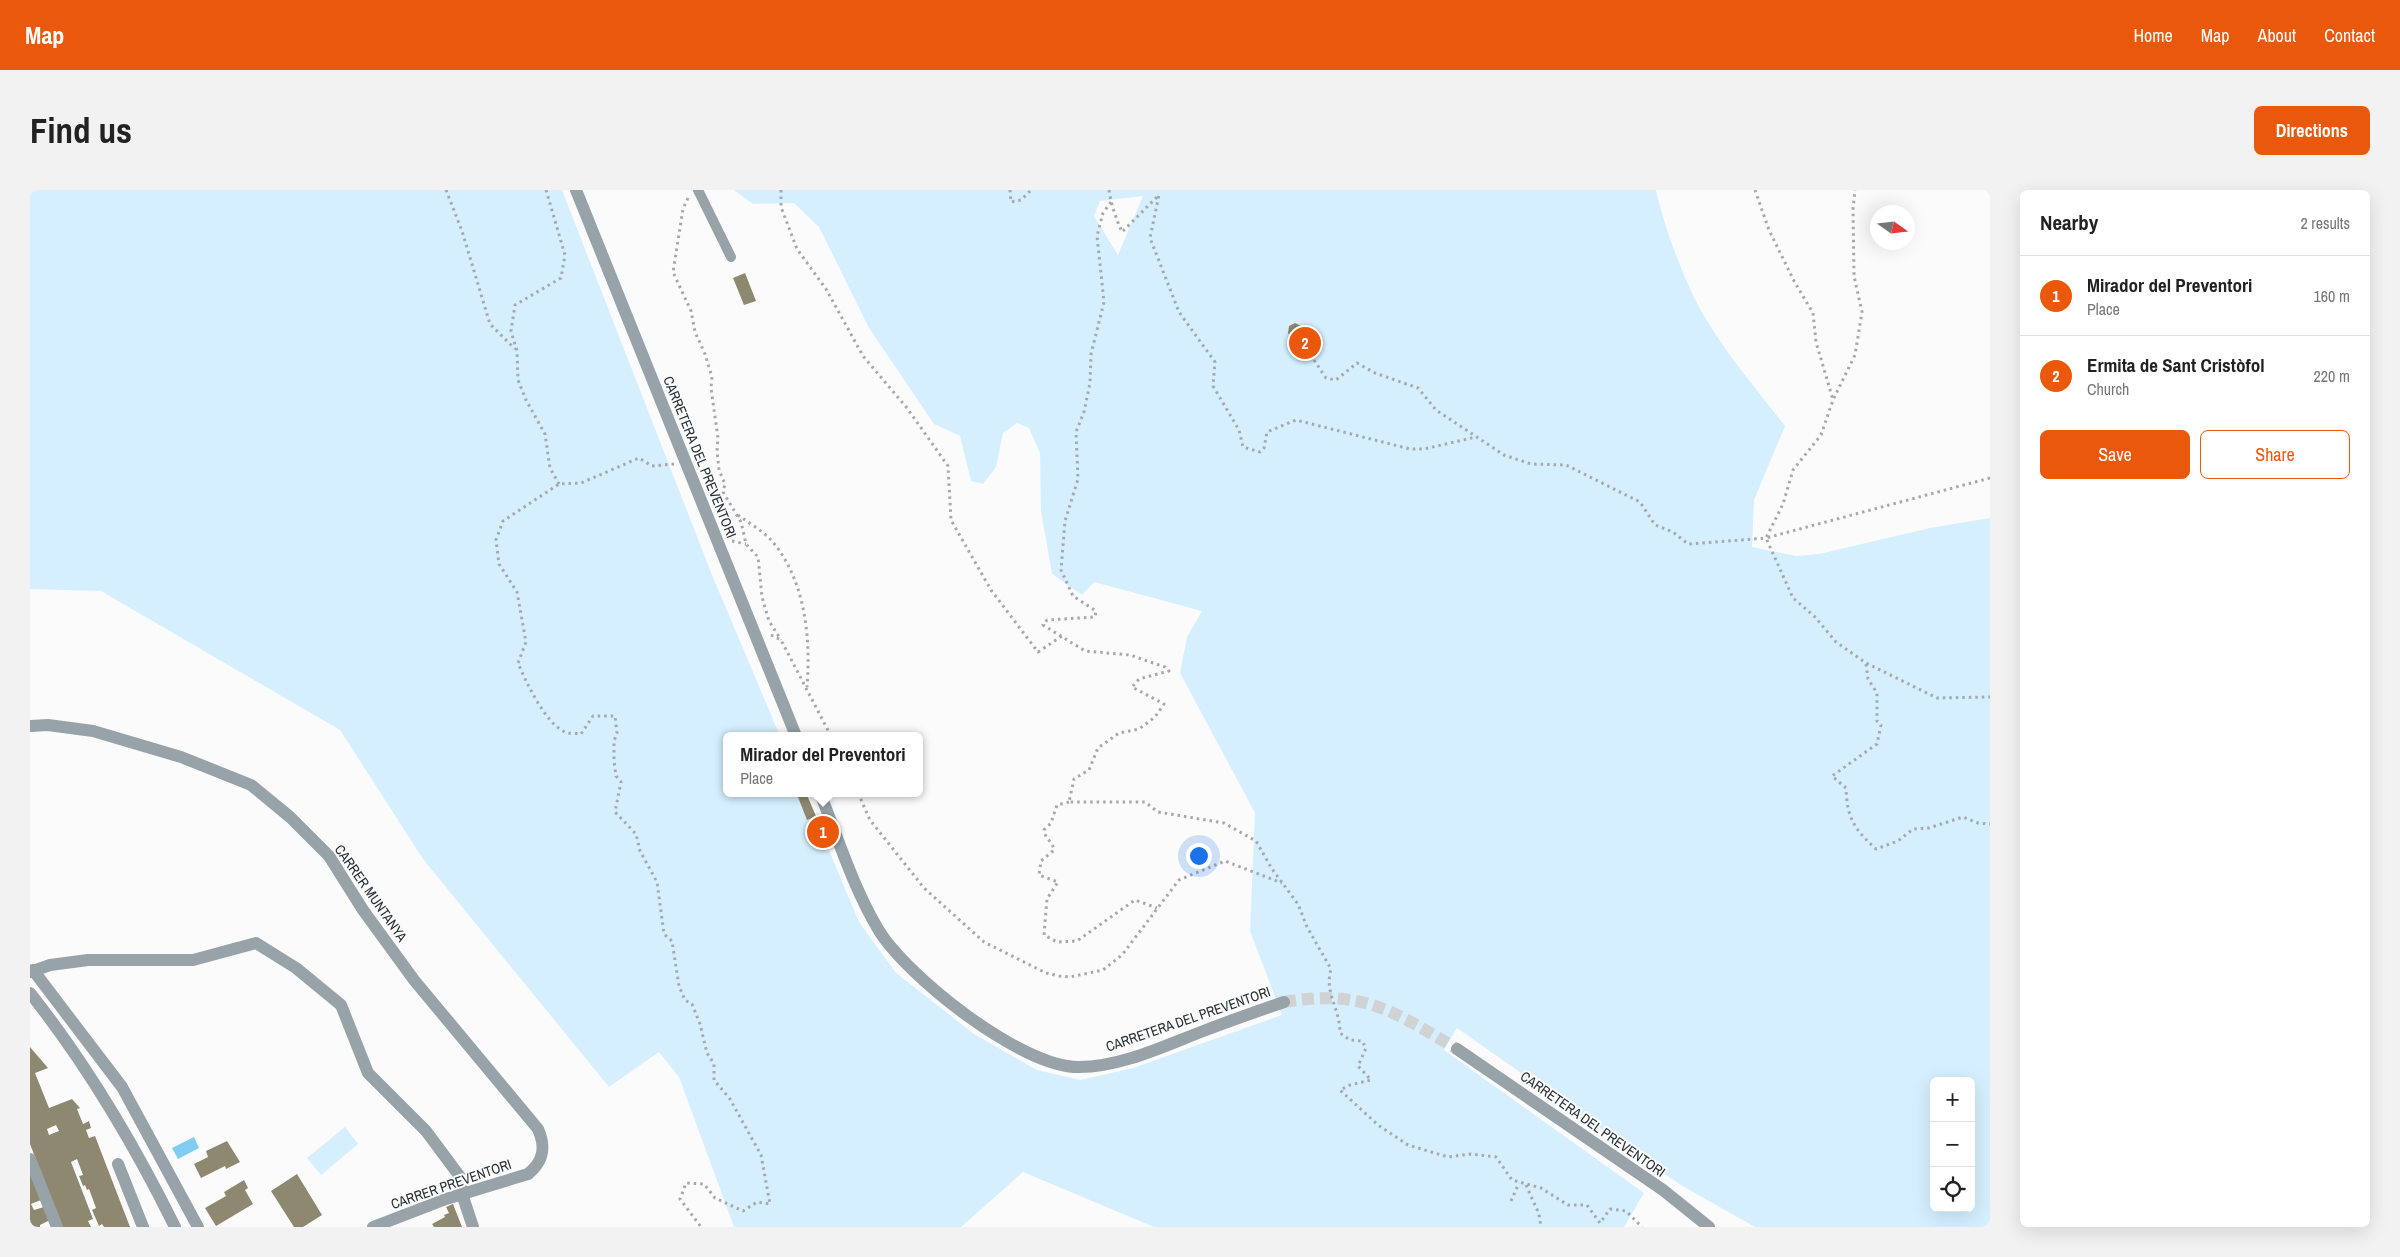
<!DOCTYPE html>
<meta charset="utf-8">
<style>
body{margin:0;font-family:"Archivo Narrow",sans-serif;background:#f2f2f2;color:#222}
.controls{position:absolute;right:15px;bottom:15px;display:grid;overflow:hidden;border-radius:8px;box-shadow:0 5px 20px #0002}
.controls button{width:45px;height:45px;display:grid;place-items:center;padding:0;border:0;border-bottom:1px solid #e0e0e0;background:#fff;color:#222;font:25px sans-serif}
.compass{position:absolute;left:1840px;top:15px;width:45px;height:45px;border-radius:50%;background:#fff;box-shadow:0 5px 20px #0002;rotate:104deg}
.you{position:absolute;left:1168px;top:665px;width:18px;height:18px;margin:-12px;border:4px solid #fff;border-radius:50%;background:#1a73e8;box-shadow:0 0 0 8px #1a73e833}
.badge{display:grid;place-items:center;width:32px;height:32px;border-radius:50%;background:#ea580c;color:#fff;font-size:16px;font-weight:700}
.pin{position:absolute;translate:-50% -50%;border:2px solid #fff;box-shadow:0 1px 5px #0006}
.popup{position:absolute;left:693px;top:542px;width:200px;height:65px;box-sizing:border-box;display:grid;place-content:center;border-radius:8px;background:#fff;filter:drop-shadow(0 1px 4px #0005);font-size:16px;white-space:nowrap;color:#767676}
.popup b{font-size:19px;color:#222}
.popup::after{content:'';position:absolute;left:50%;top:100%;margin-left:-10px;border:10px solid transparent;border-top-color:#fff}
.list{margin:0;padding:0;list-style:none}
h2{display:flex;justify-content:space-between;align-items:center;height:65px;margin:0;padding:0 20px;font-size:21px}
h2 small{font-size:16px;font-weight:400;color:#767676}
.list li{display:grid;grid-template-columns:32px 1fr auto;gap:15px;align-items:center;box-sizing:border-box;height:80px;padding:0 20px;border-top:1px solid #e0e0e0}
.list b{display:block;font-size:19px;white-space:nowrap}
.list p{margin:0;font-size:16px;white-space:nowrap;color:#767676}
.list em{font-size:16px;font-style:normal;color:#767676}
.actions{display:flex;gap:10px;padding:15px 20px}
.actions a{flex:1;padding:11px 0;border:1px solid #ea580c;border-radius:8px;text-align:center;font-size:18px;color:#ea580c}
.actions .main{background:#ea580c;color:#fff}
.icon{flex:none;width:28px;height:28px;fill:none;stroke:currentColor;stroke-width:2;stroke-linecap:round;stroke-linejoin:round}
.map{position:relative;flex:none;width:1960px;height:1037px;overflow:hidden;border-radius:8px}
header{display:flex;align-items:center;gap:30px;box-sizing:border-box;height:70px;padding:0 25px;background:#ea580c;color:#fff}
header strong{font-size:24px}
nav{display:flex;gap:28px;margin-inline-start:auto;font-size:18px}
.intro{display:flex;align-items:center;justify-content:space-between;box-sizing:border-box;height:120px;padding:0 30px}
h1{margin:0;font-size:35px}
.button{padding:12px 22px;border-radius:8px;background:#ea580c;color:#fff;font-size:18px;font-weight:700}
main{display:flex;gap:30px;padding:0 30px}
aside{flex:1;background:#fff;border-radius:8px;box-shadow:0 5px 20px #0002}
.map>svg:first-child{display:block}
</style>
<header>
<strong>Map</strong>
<nav><a>Home</a><a>Map</a><a>About</a><a>Contact</a></nav>
</header>
<div class="intro"><h1>Find us</h1><a class="button">Directions</a></div>
<main>
<div class="map">
<svg width="1960" height="1037" viewBox="0 0 1960 1037">
<rect width="100%" height="100%" fill="#fbfbfb"/>
<g fill="#d5effe" fill-rule="evenodd">
<path d="M0,0h532l150,385 68,161h-53v57h78l54,129 37,51 78,61 63,36 43,10 53,-12 149,-53 -32,-84 5,-118 -75,-140 7,-36 15,-26 -108,-29 -12,13 -30,-21 -11,-63 -1,-58 -11,-25 -12,-5 -14,10 -7,34 -13,17 -12,-3 -11,-45 -26,-12 -65,-96 -50,-101 -25,-24 -41,1 -19,-14h922c8,36 25,82 42,115 23,43 57,82 87,121l-31,74 -2,47 44,9 23,-2 111,-26 60,-10v709h-235l-76,-43 -222,-156 -13,22 200,143 -20,34h-470l-131,-55 -62,55h-227l-55,-150 -20,-25 -50,35 -186,-228 -83,-129 -239,-139 -71,-2zM1113,6l-25,59 -24,-39 6,-15zM1904,891h37v127h-37z"/>
<polygon points="315,937 328,954 291,985 277,968"/>
</g>
<polygon fill="#81ccf3" points="164,947 169,958 148,969 142,958"/>
<g fill="#8f8870" fill-rule="evenodd">
<polygon points="715,83 726,111 714,115 703,88"/>
<polygon points="1265,133 1271,136 1288,159 1278,168 1258,143 1259,136"/>
<polygon points="776,603 786,626 777,630 768,607"/>
<path d="M0,857l18,21 -13,5 14,35 23,-9 8,9 -3,1 6,15 6,-3 2,7 -5,2 3,8 6,-2 35,91h-26l-2,-3 -3,2 -7,-16 4,-2 -7,-19 -2,1 -2,-5 -2,1 -4,-10 4,-1 -6,-16 -6,3 22,57 -5,2 3,6h-29l-32,-83zM26,935l3,6 -10,4 -2,-6z"/>
<polygon points="197,951 210,972 196,979 195,976 171,988 164,974 178,967 176,961"/>
<polygon points="0,981 11,1010 1,1014 4,1020 14,1017 20,1030 10,1035 10,1037 0,1037"/>
<polygon points="267,984 292,1025 273,1037 264,1037 241,1001"/>
<polygon points="214,990 218,998 215,1000 223,1014 186,1036 175,1018 196,1006 194,1002"/>
<polygon points="423,1014 432,1037 404,1037 402,1034 415,1027 414,1025 419,1023 416,1017"/>
</g>
<g fill="none" stroke-linecap="round" stroke-linejoin="round">
<path stroke="#d0d2d3" stroke-width="12" stroke-dasharray="12 6" stroke-linecap="butt" d="M1254,812c78,-13 108,8 173,47"/>
<g stroke="#a5a9ac" stroke-width="3" stroke-dasharray="2.5 4" stroke-linecap="butt">
<polyline points="416,0 432,41 460,134 485,159"/>
<polyline points="516,0 535,65 531,88 485,115 481,141 487,161 488,190 496,210 515,244 520,278 529,294"/>
<polyline points="751,0 751,17 767,59 796,99 833,166 877,218 918,276 921,330 961,400 1008,462 1032,446"/>
<polyline points="980,0 981,12 991,10 1001,0"/>
<path d="M1079,0c2,14 7,29 13,42l37,-37 -9,43 29,74 36,50 -2,24 26,44 4,17 17,5 4,-4 3,-16 29,-12 114,29h14l52,-12"/>
<polyline points="1725,0 1739,40 1764,91 1783,123 1786,152 1803,210"/>
<polyline points="658,8 653,19 643,82 661,121 665,142 675,164 682,187 681,198 688,248 687,261 689,280 695,294 693,302 711,332 716,354 728,367 732,407 739,431 751,450"/>
<path d="M1081,12l-8,11 -6,23 7,66 -13,52 -1,29 -6,29 -8,20 2,47 -13,42 -4,49 12,26 23,15 -1,6 -48,3 -4,5 42,26 45,4 35,12 4,4 -30,8 -7,8 32,17 -9,13 -16,12 -20,4 -21,15 -9,22 -15,9 -5,23h76l13,10 66,11 32,18 16,28 26,35 9,23 24,42c-7,24 9,39 9,64l10,7 12,1 4,7 -8,18 13,14 -21,5 -10,5 38,35 30,20 40,12 22,-3 26,3 16,23 29,8 27,17h19l13,18 10,-14 16,2 16,16"/>
<polyline points="1284,170 1296,188 1306,190 1327,173 1345,183 1388,198 1406,220 1474,265 1501,274 1536,275 1610,312 1625,335 1643,342 1658,354 1736,348 1753,314 1763,280 1791,245 1803,210 1825,165 1832,122 1824,86 1823,19 1825,0"/>
<path d="M644,274l-22,2 -13,-8 -58,25 -22,1 -56,37 -7,19 3,24 18,28 9,50 -8,21c8,19 27,60 47,69 4,2 11,1 16,2l12,-18h22l2,17 -3,8v20l2,15 5,6 -6,30 21,22 4,17 17,31 7,52 8,7 7,45 6,14 7,4 8,20 7,29 7,11v16l16,19 31,56 9,49 -13,-2 -14,9 -28,-13 -11,-14 -18,-1 -6,16 21,28"/>
<polyline points="1960,288 1736,348 1763,408 1785,427 1806,452 1836,473 1907,508 1960,507"/>
<path d="M708,325c11,8 25,16 34,26 33,39 39,96 35,146"/>
<polyline points="702,351 716,354"/>
<polyline points="741,445 751,450 801,546"/>
<path d="M1836,474l2,15 9,14v28l4,4 -4,19 -45,32 14,12c1,30 8,41 30,61l22,-8 15,-12 16,-1 34,-11 15,6 12,1"/>
<polyline points="828,603 840,630 894,698 954,752 1016,783 1029,786 1040,787 1073,780 1092,765 1149,690 1195,671 1252,693"/>
<path d="M1039,612l-12,3 -6,18 -7,7c1,9 9,12 10,20l-13,11 -2,14 19,7 -11,17 -3,36 13,7 20,-1 58,-41 22,8"/>
<polyline points="1496,995 1509,1024 1511,1037"/>
<polyline points="1481,1011 1489,993"/>
</g>
<polyline stroke="#97a2a9" stroke-width="10" points="668,0 701,67"/>
<g stroke="#97a2a9" stroke-width="12">
<path d="M0,536l18,-1 45,6 88,26 70,28 39,32 39,39 34,54 51,70 124,149c8,18 6,32 -10,45l-82,25 -73,28"/>
<polyline points="3,780 92,897 168,1037"/>
<polyline points="0,782 20,775 58,770 163,770 226,753 266,778 311,815 338,883 396,941 431,988 432,1004 443,1037"/>
<polyline points="0,969 27,1037"/>
<polyline points="88,974 113,1037"/>
</g>
<g stroke="#97a2a9" stroke-width="12">
<polyline points="546,0 766,546"/>
<path d="M790,603c18,45 33,94 58,136 28,47 144,139 201,138 43,0 87,-22 127,-37 26,-10 52,-19 78,-28"/>
<path d="M0,803c58,73 104,151 145,234"/>
<polyline points="1427,859 1633,1000 1679,1037"/>
</g>
</g>
<g text-anchor="middle" dominant-baseline="central" stroke-width="4" stroke-linejoin="round" paint-order="stroke">
<g font-size="14" fill="#242f35" stroke="#fbfbfb">
<text transform="translate(670 267) rotate(68)">CARRETERA DEL PREVENTORI</text>
<text transform="translate(341 703) rotate(55)">CARRER MUNTANYA</text>
<text transform="translate(1158 829) rotate(-19)">CARRETERA DEL PREVENTORI</text>
<text transform="translate(1563 934) rotate(35)">CARRETERA DEL PREVENTORI</text>
<text transform="translate(421 994) rotate(-19)">CARRER PREVENTORI</text>
</g>
</g>
</svg>
<div class="controls">
<button>+</button>
<button>−</button>
<button><svg class="icon" aria-label="locate" viewBox="0 0 24 24"><circle cx="12" cy="12" r="6"/><path d="M12 2v4M12 18v4M2 12h4M18 12h4"/></svg></button>
</div>
<svg class="compass" viewBox="-18 -18 36 36"><path d="M0-13l5 13h-10z" fill="#e53935"/><path d="M0 13l5-13h-10z" fill="#767676"/></svg>
<div class="you"></div>
<div class="pin badge" style="left:793px;top:642px">1</div>
<div class="popup"><b>Mirador del Preventori</b>Place</div>
<div class="pin badge" style="left:1275px;top:153px">2</div>
</div>
<aside>
<h2>Nearby<small>2 results</small></h2>
<ul class="list">
<li><span class="badge">1</span><div><b>Mirador del Preventori</b><p>Place</p></div><em>160 m</em></li>
<li><span class="badge">2</span><div><b>Ermita de Sant Cristòfol</b><p>Church</p></div><em>220 m</em></li>
</ul>
<div class="actions"><a class="main">Save</a><a>Share</a></div>
</aside>
</main>
